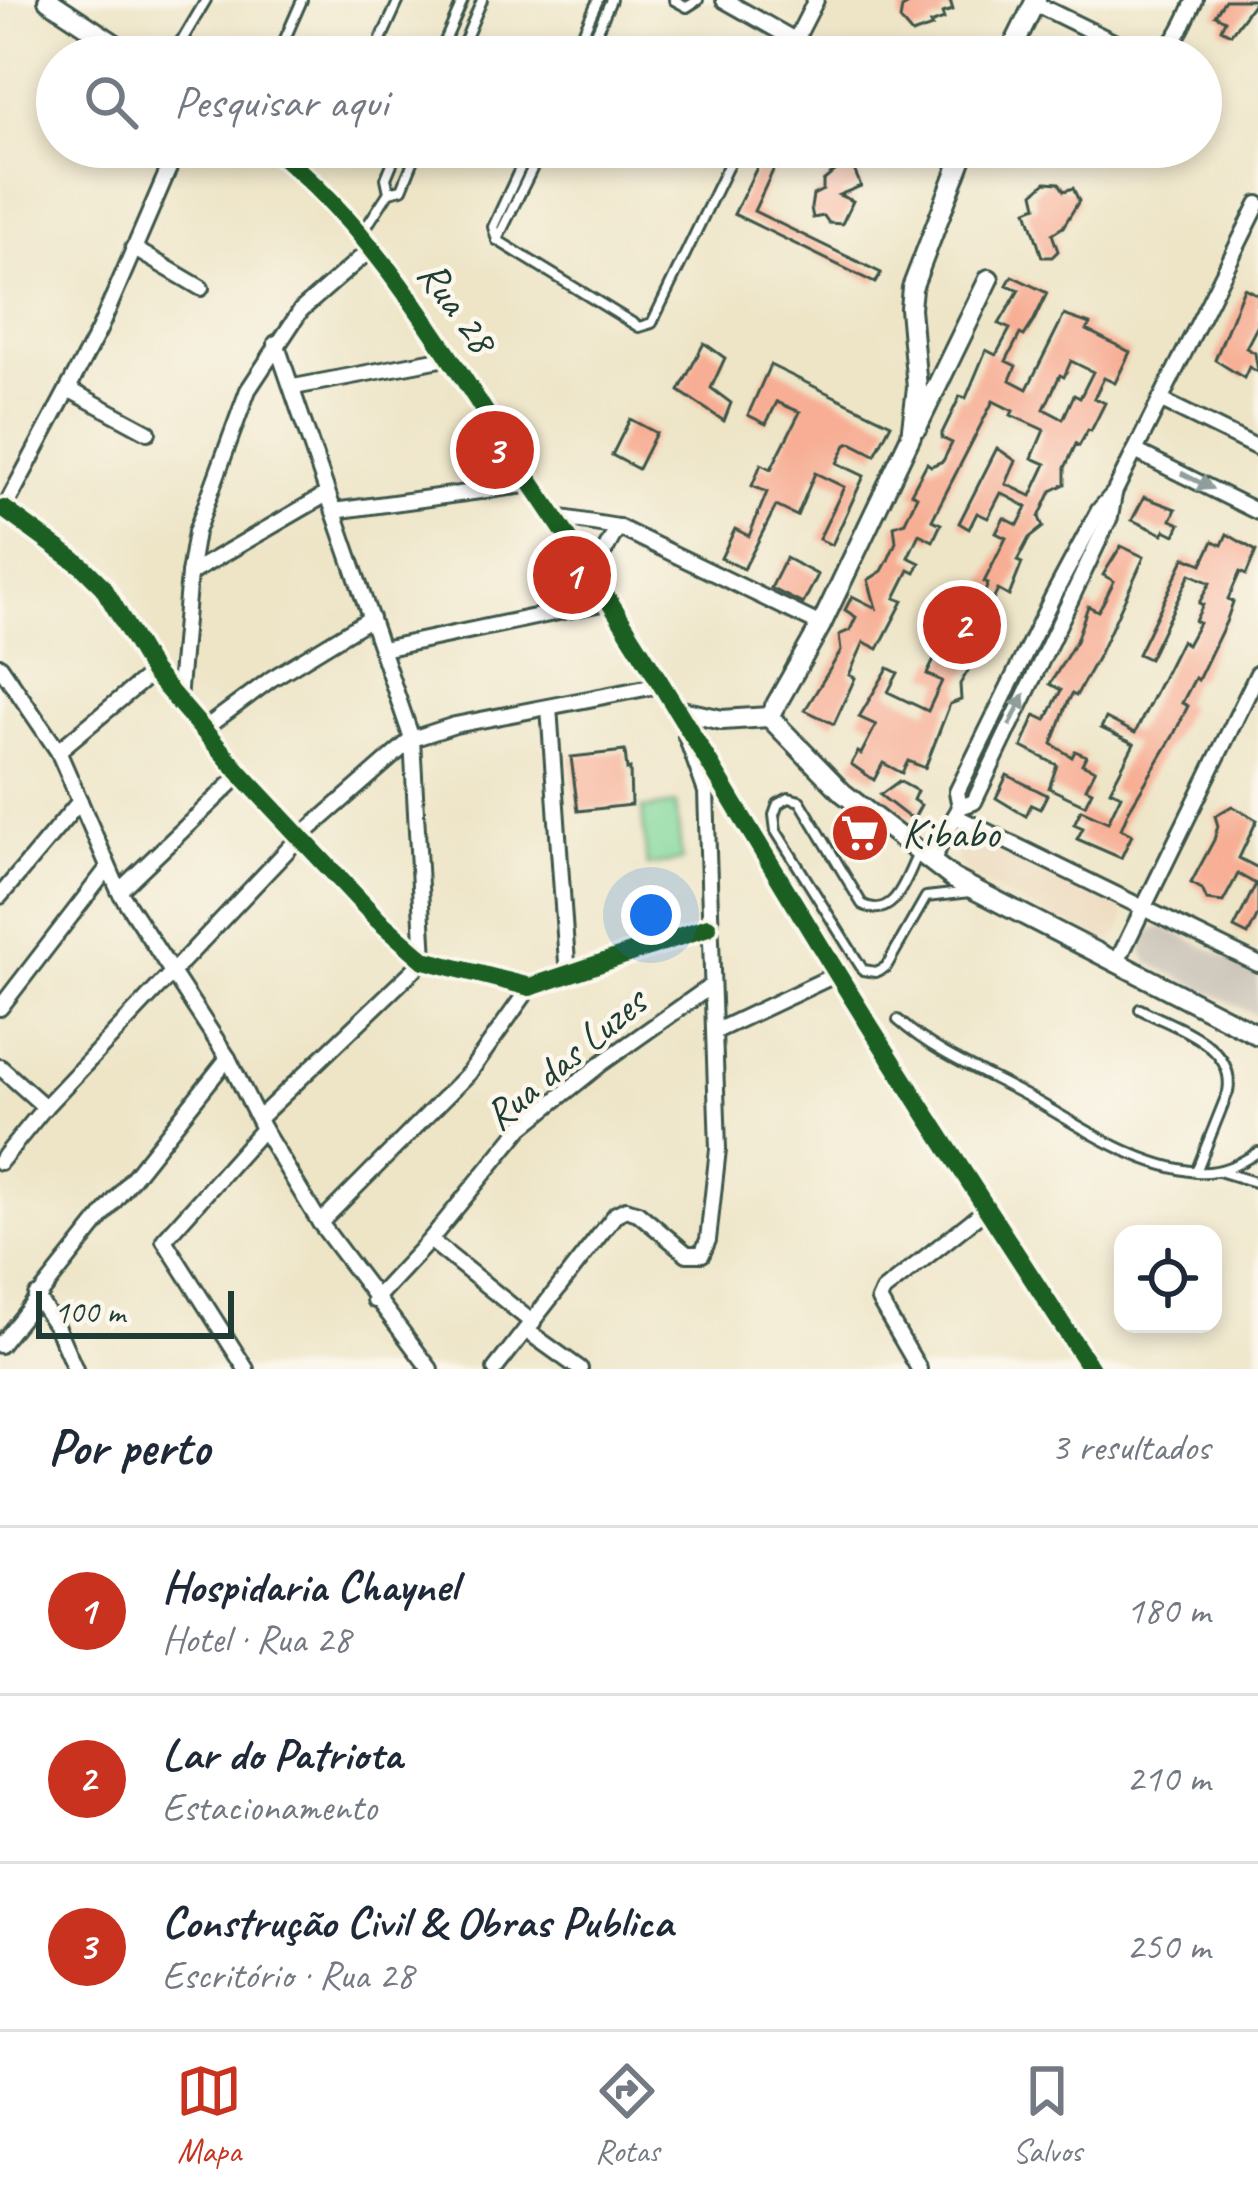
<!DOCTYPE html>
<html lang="pt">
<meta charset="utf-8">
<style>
body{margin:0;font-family:Caveat,sans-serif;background:#f2f2f3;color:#1f2937}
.controls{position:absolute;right:36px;bottom:36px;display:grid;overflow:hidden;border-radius:24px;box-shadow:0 6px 18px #0003}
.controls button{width:108px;height:108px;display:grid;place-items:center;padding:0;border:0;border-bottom:3px solid #e0e1e3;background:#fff;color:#1f2937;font:60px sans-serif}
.scale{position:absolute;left:36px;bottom:30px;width:198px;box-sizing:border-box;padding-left:12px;border:6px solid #1f3d34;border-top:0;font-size:33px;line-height:42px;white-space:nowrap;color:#1f3d34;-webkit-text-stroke:9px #fbf7ec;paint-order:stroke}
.you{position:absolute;left:651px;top:915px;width:42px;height:42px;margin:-30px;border:9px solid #fff;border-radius:50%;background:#1a73e8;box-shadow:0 0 0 18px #1a73e833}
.badge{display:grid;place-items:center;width:78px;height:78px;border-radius:50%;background:#c8321e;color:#fff;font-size:39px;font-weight:700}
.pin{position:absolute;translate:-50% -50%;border:6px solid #fff;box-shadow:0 3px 12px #0006}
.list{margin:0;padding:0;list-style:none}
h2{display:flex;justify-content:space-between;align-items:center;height:156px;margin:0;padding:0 48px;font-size:51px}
h2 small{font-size:39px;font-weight:400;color:#747a83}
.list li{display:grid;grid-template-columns:78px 1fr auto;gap:36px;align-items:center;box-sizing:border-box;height:168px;padding:0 48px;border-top:3px solid #e0e1e3}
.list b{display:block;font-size:45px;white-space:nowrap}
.list p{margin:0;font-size:39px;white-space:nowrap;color:#747a83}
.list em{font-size:39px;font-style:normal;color:#747a83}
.icon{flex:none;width:66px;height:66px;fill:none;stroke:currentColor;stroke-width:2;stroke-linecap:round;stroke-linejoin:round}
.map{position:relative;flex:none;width:1258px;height:1369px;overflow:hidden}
.search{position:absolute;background:#fff;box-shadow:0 6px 18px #0003;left:36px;right:36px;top:36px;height:132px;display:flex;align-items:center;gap:30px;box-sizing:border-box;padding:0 42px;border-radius:66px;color:#747a83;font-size:45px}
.sheet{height:660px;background:#fff}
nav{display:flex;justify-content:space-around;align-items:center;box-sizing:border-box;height:168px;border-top:3px solid #e0e1e3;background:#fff;font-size:33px;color:#747a83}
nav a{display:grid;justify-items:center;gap:6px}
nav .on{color:#c8321e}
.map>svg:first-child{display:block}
</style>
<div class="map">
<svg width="1258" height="1369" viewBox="0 0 1258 1369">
<rect width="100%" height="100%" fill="#fbf7ec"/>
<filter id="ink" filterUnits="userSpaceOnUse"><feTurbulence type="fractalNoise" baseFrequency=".00833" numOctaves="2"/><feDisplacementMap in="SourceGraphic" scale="24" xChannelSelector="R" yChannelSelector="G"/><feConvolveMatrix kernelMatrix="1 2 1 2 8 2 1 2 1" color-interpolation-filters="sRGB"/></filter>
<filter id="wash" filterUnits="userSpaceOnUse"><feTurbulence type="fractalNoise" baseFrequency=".004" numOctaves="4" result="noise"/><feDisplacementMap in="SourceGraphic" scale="48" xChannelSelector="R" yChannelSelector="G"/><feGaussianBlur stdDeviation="2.7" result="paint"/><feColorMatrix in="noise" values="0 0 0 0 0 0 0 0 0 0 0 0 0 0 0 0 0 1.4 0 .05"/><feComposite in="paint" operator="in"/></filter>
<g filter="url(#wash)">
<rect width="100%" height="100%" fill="#eee5c7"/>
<polygon fill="#ebd8ba" points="985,836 1117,903 1125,915 1121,929 1112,941 1098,941 966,874 957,862 960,847 970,837"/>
<polygon fill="#cbc3b8" points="1164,927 1258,973 1258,1016 1148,962 1142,951 1143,938 1152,929"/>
<polygon fill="#83d89b" stroke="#518a68" stroke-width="3" points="676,804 682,861 647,866 642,809"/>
<g id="blocks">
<g fill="#f7ae94" fill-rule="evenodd">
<polygon points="916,0 950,0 953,10 942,13 944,19 930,24 932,27 912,34 900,20 902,8"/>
<polygon points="1225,0 1256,0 1231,34 1221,29 1225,20 1215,15"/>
<polygon points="767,147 784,147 754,211 881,273 875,283 734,214"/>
<polygon points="833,148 846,151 861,186 839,195 853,201 842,224 829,223 824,216 813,218 811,208 813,195 823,190 823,181 835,171 831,160"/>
<polygon points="1046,182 1059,183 1064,191 1073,188 1079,201 1063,227 1052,234 1058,251 1052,257 1042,257 1027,210 1037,206 1034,193"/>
<path d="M1012,276l35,17 -14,29 -9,14 -4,-2 -14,27 10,5 -6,14 17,9 37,-74 26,9 -3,6 43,22 -15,31 -11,-5 -10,20 11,5 -14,28 -3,-1 -9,16 -3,-2 -11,24v16l-14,7 -12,26 4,10 -14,11 -12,23 5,2 -13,33 -11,-6 -13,26 -4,10 11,5 -32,53 1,16 -11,4 -25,64 -17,-7 -6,12 -19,-10 -9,17 -23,-16 7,-12 3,2 15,-29 -17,-8 29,-49 10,5 -10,19 40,19 14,-30 -15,-7 8,-16 9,4 40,-68 4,-10 -4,-2 22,-44 -10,-5 8,-15 14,7 9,-18 -26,-14 -13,25 -11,-5 -8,16 -10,-6 38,-75 19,13 -10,23 25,12 15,-32 -14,-6 12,-28 -33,-15 2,-4 -20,-10 -61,119 9,4 -8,17 -14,-7 -11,23 12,6 -5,10 -6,-3 -14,28 8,3 -25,48 -14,-7 -15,33 6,3 -21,46 -29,-14 36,-59 -2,-16 11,-5 6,-13 -11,-7 7,-14 24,12 -8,-28 14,-9 6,-11 8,-18 -2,-16 11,-4 12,-26 -6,-3 16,-30 4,3 12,-5 9,-18 -10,-5v-5l18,-37 6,2 20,-48 10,5 14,-26 -11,-5 20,-34 -12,-5zM1071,361l22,11 -13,26 -6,-3 -11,24 -19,-10 16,-34 4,2z"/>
<polygon points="1244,288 1258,295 1258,325 1246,348 1255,353 1258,372 1249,367 1244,378 1215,360"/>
<polygon points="704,343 725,358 711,388 731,403 724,421 679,391"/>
<polygon points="770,365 891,424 875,455 851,443 846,445 837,463 864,476 832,545 819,539 844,487 815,473 797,516 776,506 744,569 721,558 735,529 749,536 767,492 752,486 761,464 771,469 800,412 777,402 766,424 748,415"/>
<polygon points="630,419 656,433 638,469 612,455"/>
<polygon points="1144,497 1176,509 1171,520 1180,524 1175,535 1165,530 1163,534 1132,520"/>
<polygon points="1227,534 1256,551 1246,575 1240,572 1228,599 1233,602 1226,622 1198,680 1195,678 1182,703 1188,706 1173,736 1129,810 1121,829 1132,835 1121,858 1077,839 1083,828 1074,824 1081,810 1108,822 1121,795 1110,790 1134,744 1101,728 1106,718 1135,733 1181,641 1187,645 1199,623 1195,621 1203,605 1199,603 1210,583 1190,574 1149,659 1138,654 1185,557 1202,564 1213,541 1222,545"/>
<polygon points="1121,546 1144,557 1100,653 1076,696 1072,694 1067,704 1052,744 1072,757 1075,751 1086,756 1082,764 1095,770 1086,788 1092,791 1085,805 1049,788 1057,765 1022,747 1035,715 1046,720 1061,690 1050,684 1076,641 1088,606 1098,611 1103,603 1114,581 1103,575"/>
<polygon points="786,558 818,575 803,604 771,588"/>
<polygon points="625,751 627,770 630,769 631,805 578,811 571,757"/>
<polygon points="1007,775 1047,795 1040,809 1031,805 1026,816 996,798"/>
<polygon points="899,781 917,791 913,800 921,805 914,818 907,816 880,795"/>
<polygon points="1232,806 1257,820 1239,858 1258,868 1258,915 1248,935 1234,928 1256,884 1238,874 1223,902 1207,900 1202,889 1191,883 1214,840 1218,826 1215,816"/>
</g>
</g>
</g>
<g filter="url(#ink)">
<use href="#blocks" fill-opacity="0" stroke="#3e564a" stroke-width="3"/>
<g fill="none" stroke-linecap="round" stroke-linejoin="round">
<g stroke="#3e564a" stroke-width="14">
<g id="service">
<polyline points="674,0 687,7 698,0"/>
<polyline points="167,57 184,37 206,0"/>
<polyline points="277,57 302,0"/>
<polyline points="373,57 399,0"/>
<polyline points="438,57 463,0"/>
<polyline points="458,57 482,0"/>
<polyline points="572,57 598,0"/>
<polyline points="585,57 611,0"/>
<polyline points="389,192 386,178 399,147"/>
<polyline points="361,235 389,192 402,189 419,147"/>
<polyline points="497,240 639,327 652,323 737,147"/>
<polyline points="497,240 543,147"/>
<polyline points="497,240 493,227 530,147"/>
<path d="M918,854c-12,23 -23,68 -56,50l-62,-103 -11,-3 -11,6 -4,11 2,16 87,139 13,2 10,-5 40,-70 44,-5"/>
<path d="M1140,1009c34,18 97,36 88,83l-32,80"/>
<path d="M898,1020c43,38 96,56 145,85 47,28 98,61 154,67 23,2 43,-8 61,-20"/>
<polyline points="1219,1171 1258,1183"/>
</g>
</g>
<g stroke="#3e564a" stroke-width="20">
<g id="minor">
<polyline points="724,0 825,57"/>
<path d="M1034,3l104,51c35,6 44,-28 57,-54"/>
<polyline points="795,41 816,0"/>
<polyline points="133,248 201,288"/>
<polyline points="294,387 451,357"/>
<polyline points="68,389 148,432"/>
<polyline points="1160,400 1258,448"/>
<polyline points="1135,451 1258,512"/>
<polyline points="4,509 82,566 103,587 153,672 241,774 378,920 424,960 530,987 708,927"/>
<polyline points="334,511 532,484"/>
<polyline points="2,513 99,330 178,147"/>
<polyline points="556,517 618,527 821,625"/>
<polyline points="593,572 618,527"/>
<polyline points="189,574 327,494"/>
<polyline points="382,649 611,601"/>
<polyline points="0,666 58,751 119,891 228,1058 263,1129 320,1223 430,1369"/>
<polyline points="178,700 189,574 196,532 248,390 301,310 371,249"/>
<polyline points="549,707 568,977"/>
<polyline points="204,729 271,679 371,618"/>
<polyline points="58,751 153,672"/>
<polyline points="960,807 974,802 1110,517 1114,494"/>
<polyline points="955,816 1258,964"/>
<polyline points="931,863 960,807 957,792 1053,596 1099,510 1114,493 1258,204"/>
<polyline points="119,891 241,774"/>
<polyline points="0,896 80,801"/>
<polyline points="1116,964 1258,673"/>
<polyline points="0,1008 107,869"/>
<polyline points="716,1031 837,974"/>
<polyline points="0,1067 45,1107"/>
<polyline points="260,1117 424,960 412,739 276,343"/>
<polyline points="0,1162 45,1107 298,839 412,739 455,725 661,685"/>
<polyline points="320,1223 469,1073 530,987"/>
<polyline points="430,1240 533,1323"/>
<polyline points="36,1296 56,1326 75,1369"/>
<polyline points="374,1300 430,1240 522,1127 602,1063 711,986"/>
<polyline points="527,1331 580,1369"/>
<polyline points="0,1345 228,1058"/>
<polyline points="246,1369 164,1240 263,1129"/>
<polyline points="495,1369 616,1214 626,1209 638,1213 687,1254 702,1254 708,1240 718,1149 706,792 686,736"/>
<polyline points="919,1369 879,1300 883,1291 988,1208"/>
</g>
</g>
<g stroke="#3e564a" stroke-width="24">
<g id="tertiary">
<polyline points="48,0 134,57"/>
<polyline points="1008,57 1036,0"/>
<path d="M271,147c113,89 182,220 261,337 108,158 203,324 303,486 83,135 170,266 256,399"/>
<polyline points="917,427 989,279"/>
<polyline points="677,710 722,720 769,717"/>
<polyline points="769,717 821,625 911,436 917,388 910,308 912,288 966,147"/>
<polyline points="769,717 843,793 954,879 1258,1035"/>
</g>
</g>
<use href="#service" stroke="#fff" stroke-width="8"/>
<use href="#minor" stroke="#fff" stroke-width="14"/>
<use href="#tertiary" stroke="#fff" stroke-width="18"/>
<g stroke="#fbf7ec" stroke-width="26">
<g id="cycleway">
<path d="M271,147c113,89 182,220 261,337 108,158 203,324 303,486 83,135 170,266 256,399"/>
<polyline points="4,509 82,566 103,587 153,672 241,774 378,920 424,960 530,987 708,927"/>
</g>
</g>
<use href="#cycleway" stroke="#1b5e20" stroke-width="18"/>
</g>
<defs><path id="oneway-solid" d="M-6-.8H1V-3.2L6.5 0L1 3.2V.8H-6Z" transform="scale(3)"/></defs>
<g fill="#8f9e9a">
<use href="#oneway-solid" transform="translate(1197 481) rotate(27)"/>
<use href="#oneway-solid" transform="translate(1017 710) rotate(-65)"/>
</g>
</g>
<defs>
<g id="supermarket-disc" transform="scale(3)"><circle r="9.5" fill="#c8321e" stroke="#fbf7ec"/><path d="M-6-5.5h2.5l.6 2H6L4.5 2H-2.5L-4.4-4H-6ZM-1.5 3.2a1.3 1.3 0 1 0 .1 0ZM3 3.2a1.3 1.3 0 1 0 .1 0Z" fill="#fff"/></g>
</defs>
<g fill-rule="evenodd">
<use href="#supermarket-disc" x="860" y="833"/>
</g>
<g text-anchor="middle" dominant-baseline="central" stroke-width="9" stroke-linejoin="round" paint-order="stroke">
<g font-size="42" fill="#1f3d34" stroke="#fbf7ec">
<text transform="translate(457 307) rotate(54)">Rua 28</text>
<text transform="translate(565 1059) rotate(-40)">Rua das Luzes</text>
</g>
<g font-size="42" fill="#1f3d34" stroke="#fbf7ec" text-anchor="start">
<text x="902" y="833">Kibabo</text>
</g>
</g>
</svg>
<div class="controls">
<button><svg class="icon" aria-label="locate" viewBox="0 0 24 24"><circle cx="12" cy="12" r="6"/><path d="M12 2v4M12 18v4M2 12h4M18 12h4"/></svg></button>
</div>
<div class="scale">100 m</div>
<div class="you"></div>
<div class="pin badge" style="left:572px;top:575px">1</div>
<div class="pin badge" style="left:962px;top:625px">2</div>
<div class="pin badge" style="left:495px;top:450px">3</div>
<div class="search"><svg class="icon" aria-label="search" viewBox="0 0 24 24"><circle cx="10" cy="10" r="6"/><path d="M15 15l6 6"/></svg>Pesquisar aqui</div>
</div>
<section class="sheet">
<h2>Por perto<small>3 resultados</small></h2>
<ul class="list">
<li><span class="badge">1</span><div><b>Hospidaria Chaynel</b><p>Hotel · Rua 28</p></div><em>180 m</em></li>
<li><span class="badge">2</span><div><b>Lar do Patriota</b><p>Estacionamento</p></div><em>210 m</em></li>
<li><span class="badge">3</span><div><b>Construção Civil &amp; Obras Publica</b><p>Escritório · Rua 28</p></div><em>250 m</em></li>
</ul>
</section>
<nav>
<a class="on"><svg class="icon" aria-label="map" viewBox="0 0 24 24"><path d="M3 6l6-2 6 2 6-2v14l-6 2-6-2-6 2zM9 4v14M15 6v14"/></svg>Mapa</a>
<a><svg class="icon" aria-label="directions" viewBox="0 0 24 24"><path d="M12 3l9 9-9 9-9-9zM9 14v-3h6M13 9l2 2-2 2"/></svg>Rotas</a>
<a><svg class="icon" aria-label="saved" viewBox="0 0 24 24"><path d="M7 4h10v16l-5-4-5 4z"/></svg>Salvos</a>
</nav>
